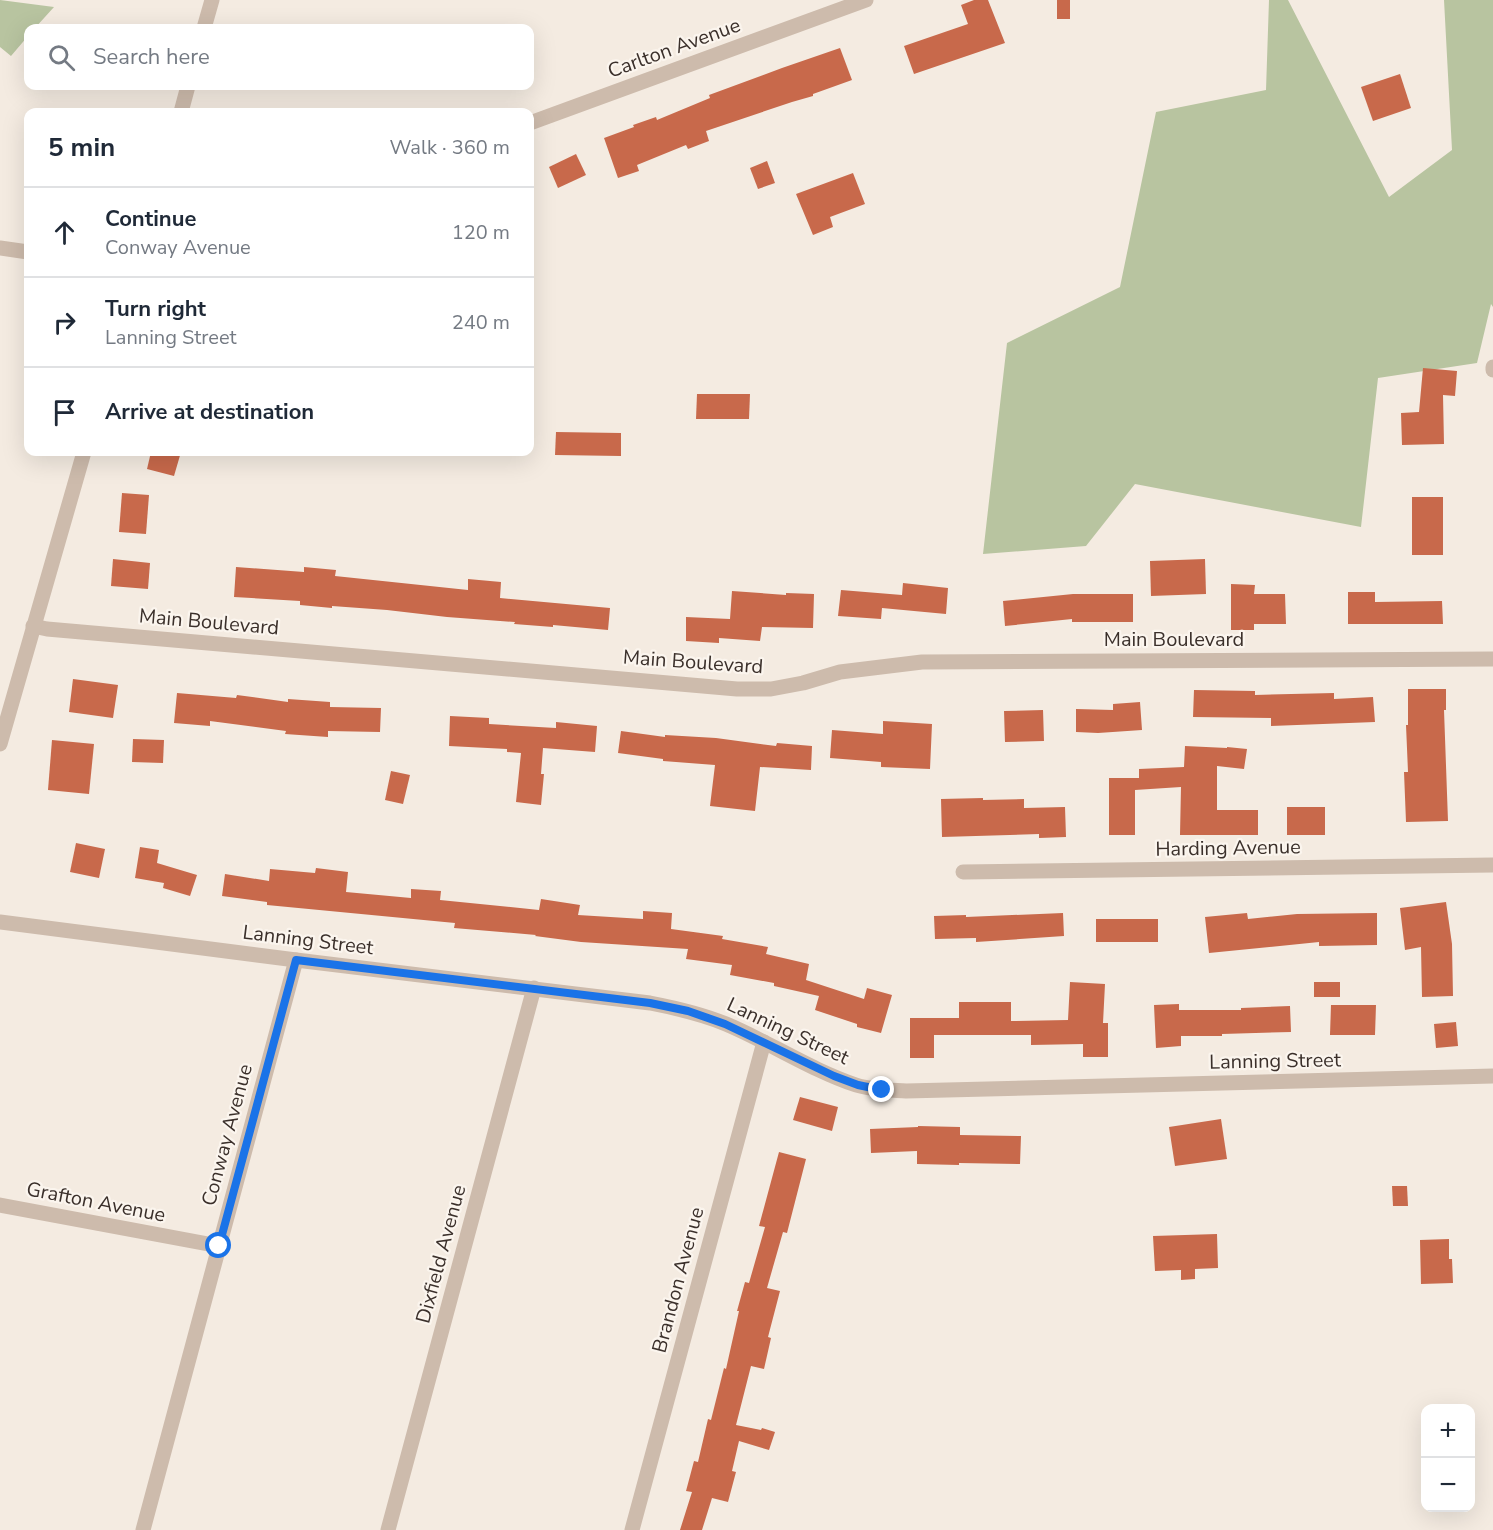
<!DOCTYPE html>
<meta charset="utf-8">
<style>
body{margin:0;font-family:"Nunito Sans",sans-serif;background:#f6f6f7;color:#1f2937}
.controls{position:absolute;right:18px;bottom:18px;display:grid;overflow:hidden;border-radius:12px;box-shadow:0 6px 24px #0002}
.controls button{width:54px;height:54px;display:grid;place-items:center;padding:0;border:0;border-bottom:2px solid #e0e1e3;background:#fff;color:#1f2937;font:30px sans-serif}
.stop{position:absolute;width:18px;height:18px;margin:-14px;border:4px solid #1a73e8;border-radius:50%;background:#fff}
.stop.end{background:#1a73e8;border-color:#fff;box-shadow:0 2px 6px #0008}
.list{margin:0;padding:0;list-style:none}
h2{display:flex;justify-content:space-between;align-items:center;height:78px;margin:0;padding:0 24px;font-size:26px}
h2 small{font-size:20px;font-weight:400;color:#747a83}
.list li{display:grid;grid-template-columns:39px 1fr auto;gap:18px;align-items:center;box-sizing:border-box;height:90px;padding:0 24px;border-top:2px solid #e0e1e3}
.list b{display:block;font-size:22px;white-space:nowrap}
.list p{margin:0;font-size:20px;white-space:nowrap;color:#747a83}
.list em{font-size:20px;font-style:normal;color:#747a83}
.icon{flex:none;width:33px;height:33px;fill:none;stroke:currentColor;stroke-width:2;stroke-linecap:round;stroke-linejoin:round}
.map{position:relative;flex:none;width:1493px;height:1530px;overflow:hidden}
.search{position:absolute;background:#fff;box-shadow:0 6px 24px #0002;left:24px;top:24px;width:510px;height:66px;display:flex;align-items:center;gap:15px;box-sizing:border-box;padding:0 21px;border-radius:12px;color:#747a83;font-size:22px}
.panel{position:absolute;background:#fff;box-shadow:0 6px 24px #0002;left:24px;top:108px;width:510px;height:348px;border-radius:12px}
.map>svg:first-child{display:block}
</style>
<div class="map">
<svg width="1493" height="1530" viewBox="0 0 1493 1530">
<rect width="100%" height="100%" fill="#f4ebe1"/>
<g fill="#b8c4a0">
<polygon points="0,0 54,7 35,28 28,28 28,36 11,56 0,47"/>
<polygon points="1269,0 1288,0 1389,197 1452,150 1444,0 1493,0 1493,307 1491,304 1477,363 1378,378 1361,527 1135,484 1086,546 983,554 1007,343 1120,287 1156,112 1266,90"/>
</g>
<g fill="#c8694b">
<polygon points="974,0 988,0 1005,43 914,74 904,46 968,24 961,5"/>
<rect x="1057" y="0" width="13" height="19"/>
<polygon points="840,48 852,80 813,94 813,96 792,102 706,131 709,141 688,149 686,145 637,165 639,171 618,178 604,138 634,127 633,125 656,117 657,120 710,98 709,95 782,68"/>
<polygon points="1400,74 1411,108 1373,121 1361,87"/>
<polygon points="576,154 586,175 558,188 549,167"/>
<polygon points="767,161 775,183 758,189 750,168"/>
<polygon points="853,173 865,204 830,217 833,227 813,235 796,194"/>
<polygon points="1423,368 1457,371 1455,396 1443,395 1444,444 1402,445 1401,413 1419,412"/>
<polygon points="697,394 750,394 749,419 696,419"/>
<polygon points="556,432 621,433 621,456 555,455"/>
<polygon points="151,452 181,452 174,476 147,469"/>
<polygon points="122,493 149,495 146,534 119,532"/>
<rect x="1412" y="497" width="31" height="58"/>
<polygon points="113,559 150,563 148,589 111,586"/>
<polygon points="1205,559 1206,594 1151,596 1150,561"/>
<polygon points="236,567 304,572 304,567 336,570 335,576 468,590 468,579 501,582 500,598 610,608 608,630 553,625 553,627 514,624 515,622 447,617 387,610 332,606 332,608 300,605 300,601 234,597"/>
<polygon points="903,583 948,588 946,614 882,608 881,619 838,616 841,590 902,595"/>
<polygon points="1231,584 1255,585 1254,594 1285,594 1286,624 1254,624 1254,630 1231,630"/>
<polygon points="732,591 786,595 786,593 814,594 813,628 762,627 760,641 719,638 719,643 686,641 686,617 730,619"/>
<polygon points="1348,592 1375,592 1375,602 1442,601 1443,624 1348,624"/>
<polygon points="1073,594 1133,594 1133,622 1072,622 1072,619 1005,626 1003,601"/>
<polygon points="73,679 118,685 113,718 69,712"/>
<polygon points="1408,689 1446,689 1446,710 1444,710 1448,821 1406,822 1404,772 1408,772 1406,725 1408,725"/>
<polygon points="1194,690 1255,691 1255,695 1334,693 1334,699 1373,697 1375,722 1271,726 1271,718 1193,717"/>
<polygon points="177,693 236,698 237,695 288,702 288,699 330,702 330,707 381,708 380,732 328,731 328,737 285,734 286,731 210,721 210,726 174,723"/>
<polygon points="1140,702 1142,730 1098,733 1076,732 1076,709 1113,710 1113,704"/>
<polygon points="1043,710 1044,741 1005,742 1004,711"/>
<polygon points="450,716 489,718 489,724 556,728 556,722 597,726 595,752 543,748 541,774 544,774 541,805 516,802 521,753 507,752 507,749 449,746"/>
<polygon points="883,721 932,724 930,769 881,767 881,762 830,758 832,730 883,734"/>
<polygon points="621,731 665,737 665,735 716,738 776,746 777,743 812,746 811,770 760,767 755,811 710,806 715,765 663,761 663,759 618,753"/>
<polygon points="133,739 164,740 163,763 132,762"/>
<polygon points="52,740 94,744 89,794 48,790"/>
<polygon points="1185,746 1227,748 1227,747 1247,749 1244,769 1217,766 1217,810 1258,810 1258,835 1180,835 1181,787 1135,790 1135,835 1109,835 1109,778 1139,778 1139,769 1184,767"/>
<polygon points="391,771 410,775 403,804 385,800"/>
<polygon points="983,798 983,800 1024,799 1024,808 1065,807 1066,837 1039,838 1039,834 942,837 941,799"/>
<rect x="1287" y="807" width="38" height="28"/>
<polygon points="76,843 105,849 99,878 70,872"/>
<polygon points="140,847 159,850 157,863 197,875 190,896 163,888 164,883 135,878"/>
<polygon points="316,868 348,872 346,892 411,898 411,889 441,891 440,900 539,910 541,899 580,905 578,915 643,919 643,911 672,913 671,929 723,936 722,939 768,947 766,954 809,964 806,980 864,999 867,988 892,995 881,1033 857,1027 857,1024 815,1010 819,996 774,986 774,983 730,975 732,965 686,959 688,949 581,942 535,936 536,935 454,928 455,923 267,905 267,902 222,896 225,874 269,881 270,869 315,873"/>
<polygon points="1446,902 1452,944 1453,996 1422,997 1421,947 1405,950 1400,908"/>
<polygon points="1063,913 1064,936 976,942 976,938 935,939 934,916 966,915 966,917"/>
<polygon points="1247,913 1248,919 1297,914 1377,913 1377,945 1319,946 1319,942 1209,953 1205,917"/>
<rect x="1096" y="919" width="62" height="23"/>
<polygon points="1070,982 1105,984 1103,1023 1108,1023 1108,1057 1083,1057 1083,1044 1031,1045 1031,1035 934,1035 934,1058 910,1058 910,1018 959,1018 959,1002 1011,1002 1011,1021 1068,1020"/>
<rect x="1314" y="982" width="26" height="15"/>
<polygon points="1179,1004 1179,1010 1241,1010 1241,1008 1290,1006 1291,1032 1222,1034 1222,1036 1181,1036 1181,1046 1156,1048 1154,1005"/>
<polygon points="1331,1005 1376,1005 1375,1035 1330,1035"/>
<polygon points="1456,1022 1458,1046 1436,1048 1434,1024"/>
<polygon points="800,1097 838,1107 832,1131 793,1120"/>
<polygon points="1221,1119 1227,1159 1175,1166 1169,1127"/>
<polygon points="918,1126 960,1127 960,1135 1021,1136 1020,1164 959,1163 959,1165 917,1164 917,1151 871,1153 870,1129 918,1127"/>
<polygon points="779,1152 806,1159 787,1233 783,1232 767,1288 780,1291 768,1337 771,1338 764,1369 751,1366 736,1425 761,1430 762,1428 775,1432 769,1450 739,1441 732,1471 736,1472 728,1502 712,1498 702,1530 680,1530 692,1492 686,1491 694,1461 698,1462 708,1419 711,1420 724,1368 726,1369 739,1311 737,1311 745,1282 749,1283 765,1227 759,1226"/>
<polygon points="1392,1186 1407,1186 1408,1206 1393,1206"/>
<polygon points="1217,1234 1218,1268 1195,1269 1195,1279 1181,1280 1181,1270 1155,1271 1153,1236"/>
<polygon points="1449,1239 1449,1259 1452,1259 1453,1283 1421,1284 1420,1240"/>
</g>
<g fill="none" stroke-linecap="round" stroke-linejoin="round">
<g stroke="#cdbbac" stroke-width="15">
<polyline points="204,28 212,0"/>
<polyline points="181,112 188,86"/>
<polyline points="530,123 866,0"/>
<polyline points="0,248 28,252"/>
<polyline points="1493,367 1493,370"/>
<polyline points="33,626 47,629 737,689 771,689 803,683 840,672 922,662 1493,659"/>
<polyline points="0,744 84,452"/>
<polyline points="963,872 1493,865"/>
<path d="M0,922l296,38 354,43c26,5 52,11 76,21 43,18 85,46 130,61 16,5 34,5 50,6l587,-15"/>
<polyline points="0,1205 219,1246"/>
<polyline points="143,1530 296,960"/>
<polyline points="388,1530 534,988"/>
<polyline points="632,1530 764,1042"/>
</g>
</g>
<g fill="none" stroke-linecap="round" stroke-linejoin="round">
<polyline stroke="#1a73e8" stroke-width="8" points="219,1246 296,960 650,1003 688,1011 725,1024 834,1076 858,1085 882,1090"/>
</g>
<g text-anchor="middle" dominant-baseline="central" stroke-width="4.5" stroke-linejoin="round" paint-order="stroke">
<g font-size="20" fill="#3b302b" stroke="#fbf5ee">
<text transform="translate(674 48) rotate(-20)">Carlton Avenue</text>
<text transform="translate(209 622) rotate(5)">Main Boulevard</text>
<text x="1174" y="639">Main Boulevard</text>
<text transform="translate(693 662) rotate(4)">Main Boulevard</text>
<text transform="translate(1228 848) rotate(-1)">Harding Avenue</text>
<text transform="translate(308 940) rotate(7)">Lanning Street</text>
<text transform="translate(788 1031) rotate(25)">Lanning Street</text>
<text transform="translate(1275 1061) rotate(-1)">Lanning Street</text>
<text transform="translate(227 1135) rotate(-75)">Conway Avenue</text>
<text transform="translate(96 1202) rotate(11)">Grafton Avenue</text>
<text transform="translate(441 1254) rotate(-75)">Dixfield Avenue</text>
<text transform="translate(678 1280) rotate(-75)">Brandon Avenue</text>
</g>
</g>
</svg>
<div class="controls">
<button>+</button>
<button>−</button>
</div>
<div class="stop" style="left:219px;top:1246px"></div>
<div class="stop end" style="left:882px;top:1090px"></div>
<div class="search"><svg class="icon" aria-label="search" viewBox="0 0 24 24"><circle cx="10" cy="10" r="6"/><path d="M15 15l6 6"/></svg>Search here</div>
<section class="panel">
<h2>5 min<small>Walk · 360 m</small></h2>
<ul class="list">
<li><svg class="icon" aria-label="ahead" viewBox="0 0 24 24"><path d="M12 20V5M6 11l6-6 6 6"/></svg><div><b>Continue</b><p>Conway Avenue</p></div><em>120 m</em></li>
<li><svg class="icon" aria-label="right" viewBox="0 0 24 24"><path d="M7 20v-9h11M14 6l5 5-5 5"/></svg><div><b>Turn right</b><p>Lanning Street</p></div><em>240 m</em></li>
<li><svg class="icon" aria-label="arrive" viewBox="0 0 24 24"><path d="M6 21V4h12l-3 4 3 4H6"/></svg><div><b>Arrive at destination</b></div></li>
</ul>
</section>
</div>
